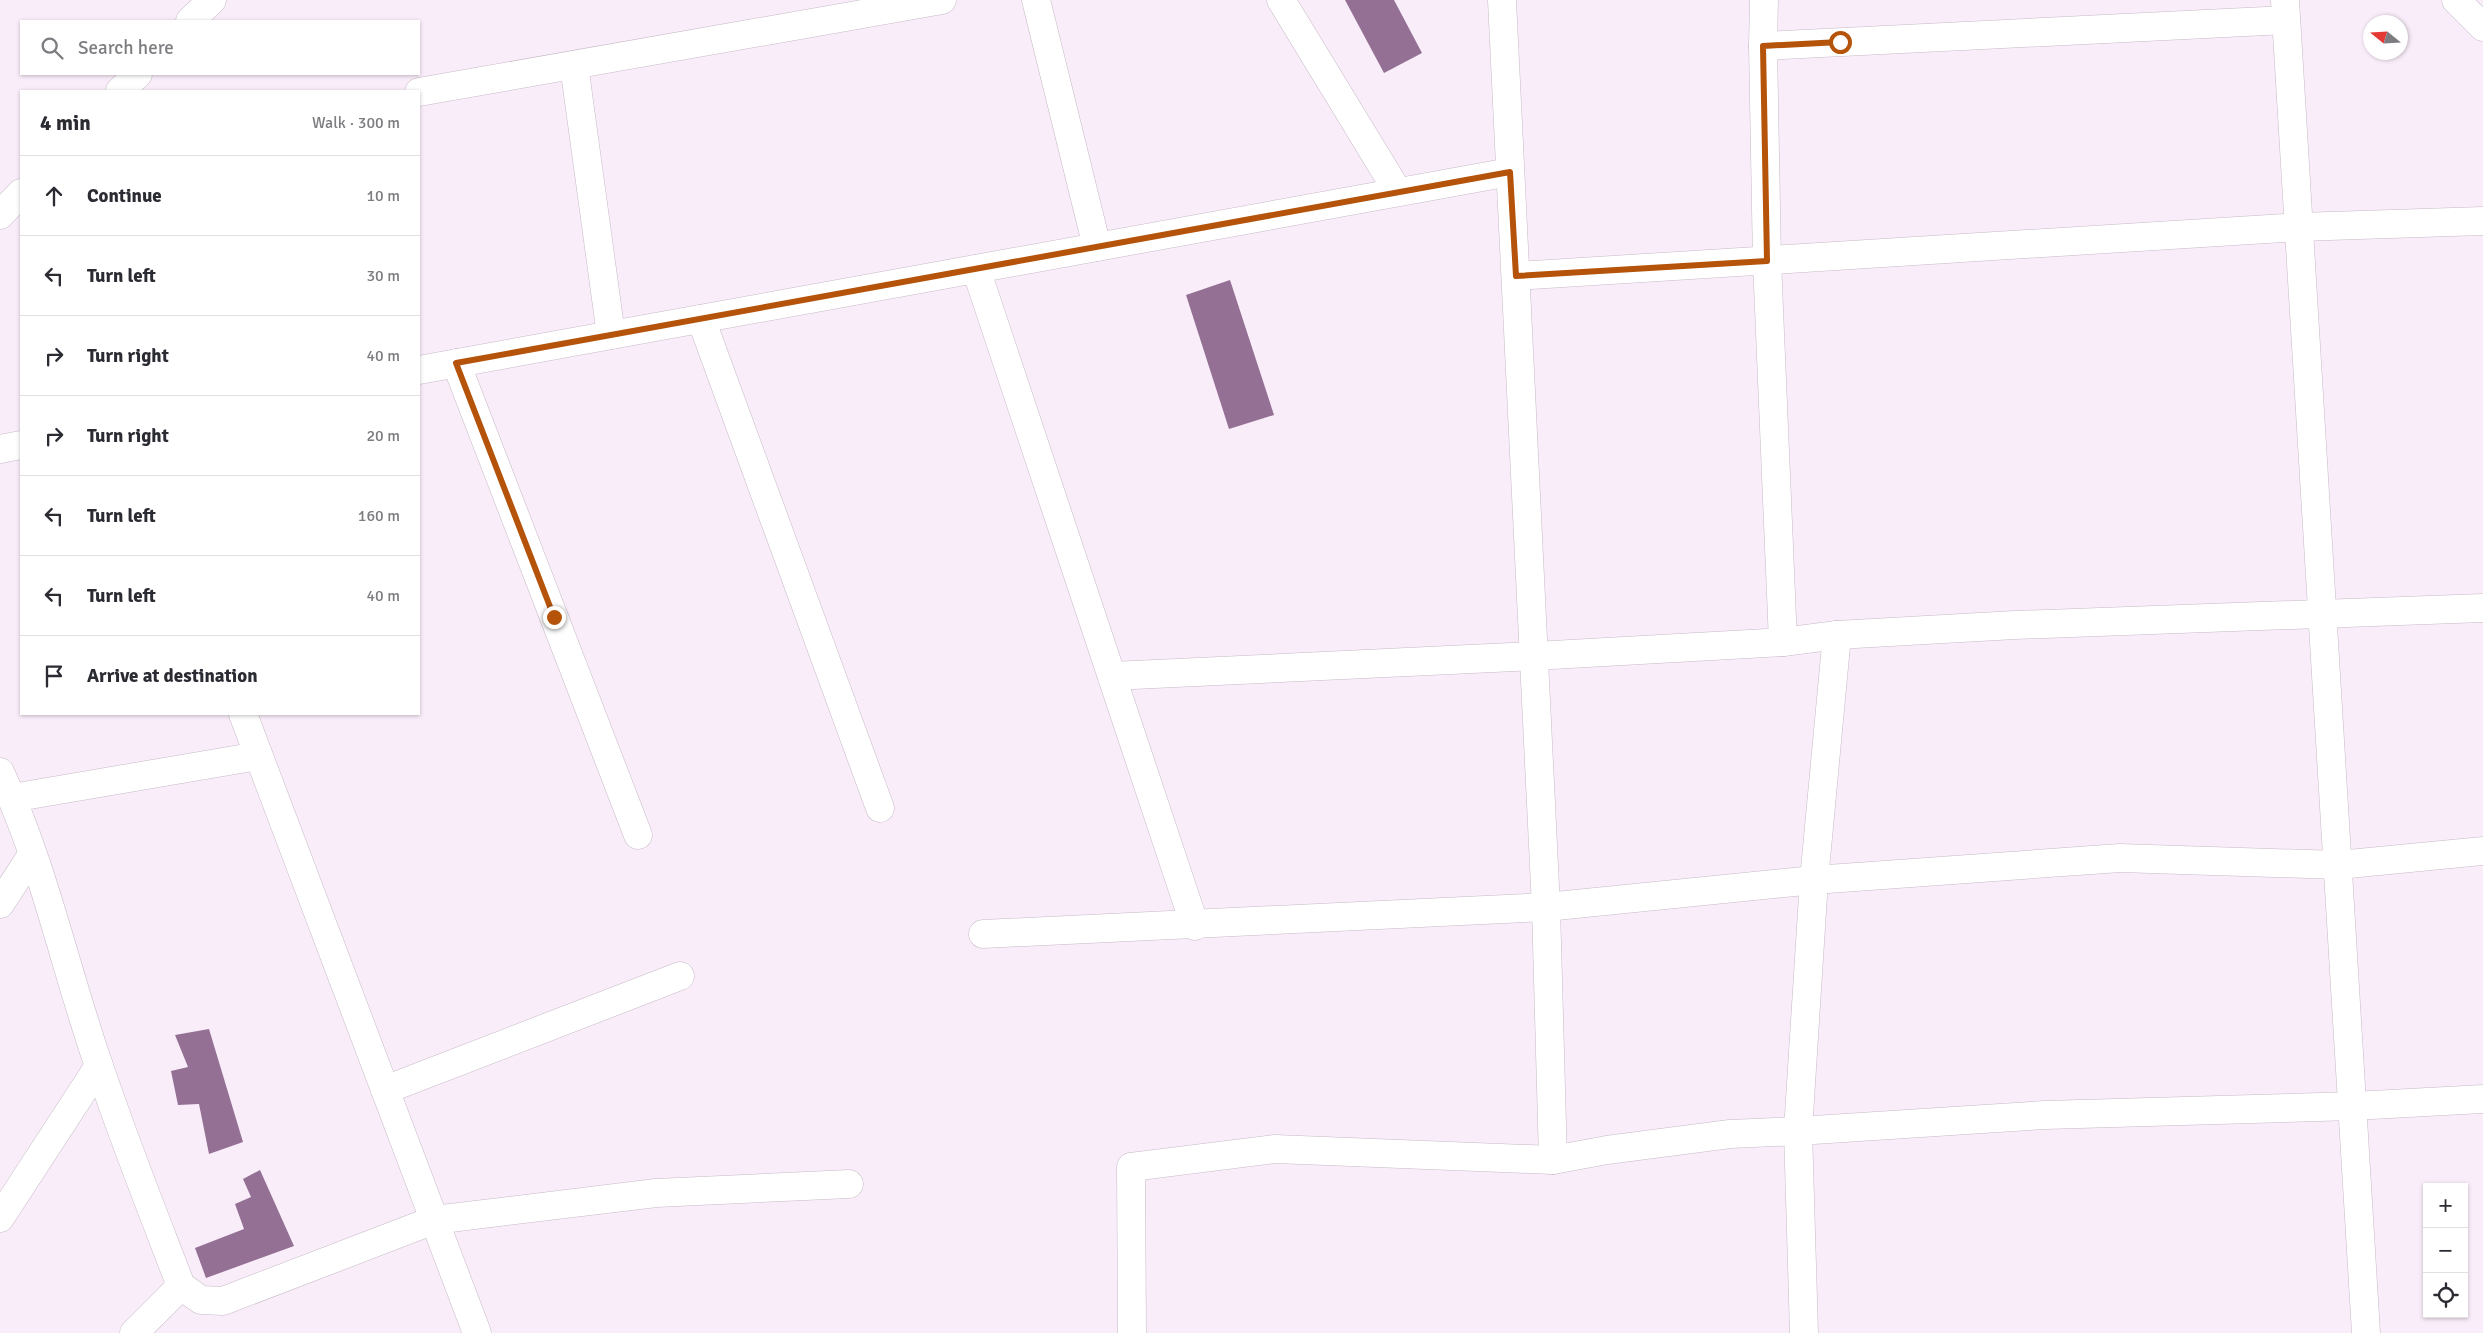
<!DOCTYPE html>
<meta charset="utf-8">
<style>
body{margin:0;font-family:Signika,sans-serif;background:#f2f2f3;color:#2b2b33}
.controls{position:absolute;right:15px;bottom:15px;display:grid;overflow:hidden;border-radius:0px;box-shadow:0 1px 4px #0004}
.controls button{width:45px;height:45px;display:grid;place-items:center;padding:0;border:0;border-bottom:1px solid #e1e1e2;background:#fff;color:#2b2b33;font:25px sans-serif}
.compass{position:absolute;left:2363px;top:15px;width:45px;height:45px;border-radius:50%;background:#fff;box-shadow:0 1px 4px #0004;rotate:288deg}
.stop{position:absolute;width:15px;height:15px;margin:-11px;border:4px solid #b45309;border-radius:50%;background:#fff}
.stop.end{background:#b45309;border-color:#fff;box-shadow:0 1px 5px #0008}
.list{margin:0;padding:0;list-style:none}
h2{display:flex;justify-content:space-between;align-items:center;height:65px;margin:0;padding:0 20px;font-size:21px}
h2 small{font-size:16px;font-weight:400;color:#7c7c81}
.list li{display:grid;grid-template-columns:32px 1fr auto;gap:15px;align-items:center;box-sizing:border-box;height:80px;padding:0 20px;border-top:1px solid #e1e1e2}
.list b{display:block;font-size:19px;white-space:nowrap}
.list em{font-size:16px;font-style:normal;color:#7c7c81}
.icon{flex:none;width:28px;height:28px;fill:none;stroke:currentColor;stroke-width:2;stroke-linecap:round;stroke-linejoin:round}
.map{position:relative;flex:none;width:2483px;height:1333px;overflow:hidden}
.search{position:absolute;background:#fff;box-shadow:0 1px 4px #0004;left:20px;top:20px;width:400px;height:55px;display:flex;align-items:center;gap:12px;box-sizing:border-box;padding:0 18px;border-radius:0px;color:#7c7c81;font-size:19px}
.panel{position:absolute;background:#fff;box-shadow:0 1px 4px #0004;left:20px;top:90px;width:400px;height:625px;border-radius:0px}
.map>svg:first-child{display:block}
</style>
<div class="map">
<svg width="2483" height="1333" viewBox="0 0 2483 1333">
<rect width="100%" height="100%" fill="#faedfa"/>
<g fill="#937094">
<polygon points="1345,0 1394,0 1422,53 1384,73"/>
<polygon points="1230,280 1274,415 1229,429 1186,295"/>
<polygon points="209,1029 243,1142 209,1154 199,1104 178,1105 171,1071 188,1067 175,1035"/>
<polygon points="260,1170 294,1246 206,1278 195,1248 244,1229 235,1204 251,1197 243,1179"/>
</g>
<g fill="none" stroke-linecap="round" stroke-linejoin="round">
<g stroke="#c6bac6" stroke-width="29">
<g id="street">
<polyline points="1036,0 1097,247"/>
<polyline points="1281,0 1398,192"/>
<polyline points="1502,0 1546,907 1553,1160"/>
<polyline points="1764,0 1763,46 1767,261 1783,642"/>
<polyline points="2285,0 2366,1333"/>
<polyline points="2456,0 2483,27"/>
<polyline points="190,21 212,0"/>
<polyline points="1763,46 2286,20"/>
<polyline points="574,65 611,335"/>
<polyline points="120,91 138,74"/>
<polyline points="419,92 942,0"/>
<polyline points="0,215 21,193"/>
<polyline points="976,269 1195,926"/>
<polyline points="1516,276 2299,227 2483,221"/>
<polyline points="701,319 880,808"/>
<polyline points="456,363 638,835"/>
<polyline points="419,370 1510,172"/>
<polyline points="0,449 21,445"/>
<polyline points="1837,635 1814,880 1798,1131 2045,1115 2353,1106 2483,1099"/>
<polyline points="1112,676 1534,656 1783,642 1837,635 2015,625 2483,608"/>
<polyline points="243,714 477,1333"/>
<path d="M0,772c44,93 65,197 99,294 25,74 54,147 82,220l20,14 22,1 211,-81 222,-27 193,-9"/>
<polyline points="12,798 258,756"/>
<polyline points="0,904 32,855"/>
<polyline points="983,934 1546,907 1814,880 2120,858 2338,865 2483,851"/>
<polyline points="385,1090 680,976"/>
<polyline points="0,1218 99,1066"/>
<polyline points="134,1333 181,1286"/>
<polyline points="1132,1333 1131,1167 1275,1149 1553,1160 1607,1150 1730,1134 1798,1131 1804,1333"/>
</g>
</g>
<use href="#street" stroke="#fff" stroke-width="28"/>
</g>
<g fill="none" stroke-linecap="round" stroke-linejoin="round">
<polyline stroke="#b45309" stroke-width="6" points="554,617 456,363 1510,172 1516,276 1767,261 1763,46 1840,42"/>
</g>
</svg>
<div class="controls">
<button>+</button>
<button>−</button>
<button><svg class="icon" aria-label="locate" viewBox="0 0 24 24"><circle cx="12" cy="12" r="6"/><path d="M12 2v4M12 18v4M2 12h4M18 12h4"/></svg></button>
</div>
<svg class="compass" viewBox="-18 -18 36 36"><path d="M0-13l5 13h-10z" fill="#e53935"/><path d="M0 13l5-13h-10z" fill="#7c7c81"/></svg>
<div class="stop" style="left:1840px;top:42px"></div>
<div class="stop end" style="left:554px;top:617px"></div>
<div class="search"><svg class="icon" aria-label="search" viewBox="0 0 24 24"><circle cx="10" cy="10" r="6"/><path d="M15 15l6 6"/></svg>Search here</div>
<section class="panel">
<h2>4 min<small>Walk · 300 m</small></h2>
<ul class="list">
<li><svg class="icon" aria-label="ahead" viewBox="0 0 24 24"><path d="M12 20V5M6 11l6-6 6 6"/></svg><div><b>Continue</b></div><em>10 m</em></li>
<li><svg class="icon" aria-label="left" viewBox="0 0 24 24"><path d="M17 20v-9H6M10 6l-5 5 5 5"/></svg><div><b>Turn left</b></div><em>30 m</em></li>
<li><svg class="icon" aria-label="right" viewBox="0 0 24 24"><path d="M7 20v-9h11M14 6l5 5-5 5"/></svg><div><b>Turn right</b></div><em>40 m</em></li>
<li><svg class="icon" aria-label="right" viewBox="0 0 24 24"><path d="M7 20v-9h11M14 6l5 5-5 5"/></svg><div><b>Turn right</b></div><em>20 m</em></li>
<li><svg class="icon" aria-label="left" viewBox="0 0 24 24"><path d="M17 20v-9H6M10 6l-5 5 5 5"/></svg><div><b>Turn left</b></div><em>160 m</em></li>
<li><svg class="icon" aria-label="left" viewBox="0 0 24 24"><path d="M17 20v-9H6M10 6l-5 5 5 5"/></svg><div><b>Turn left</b></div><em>40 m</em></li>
<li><svg class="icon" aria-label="arrive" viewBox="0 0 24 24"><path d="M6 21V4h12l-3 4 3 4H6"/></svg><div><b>Arrive at destination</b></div></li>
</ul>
</section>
</div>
